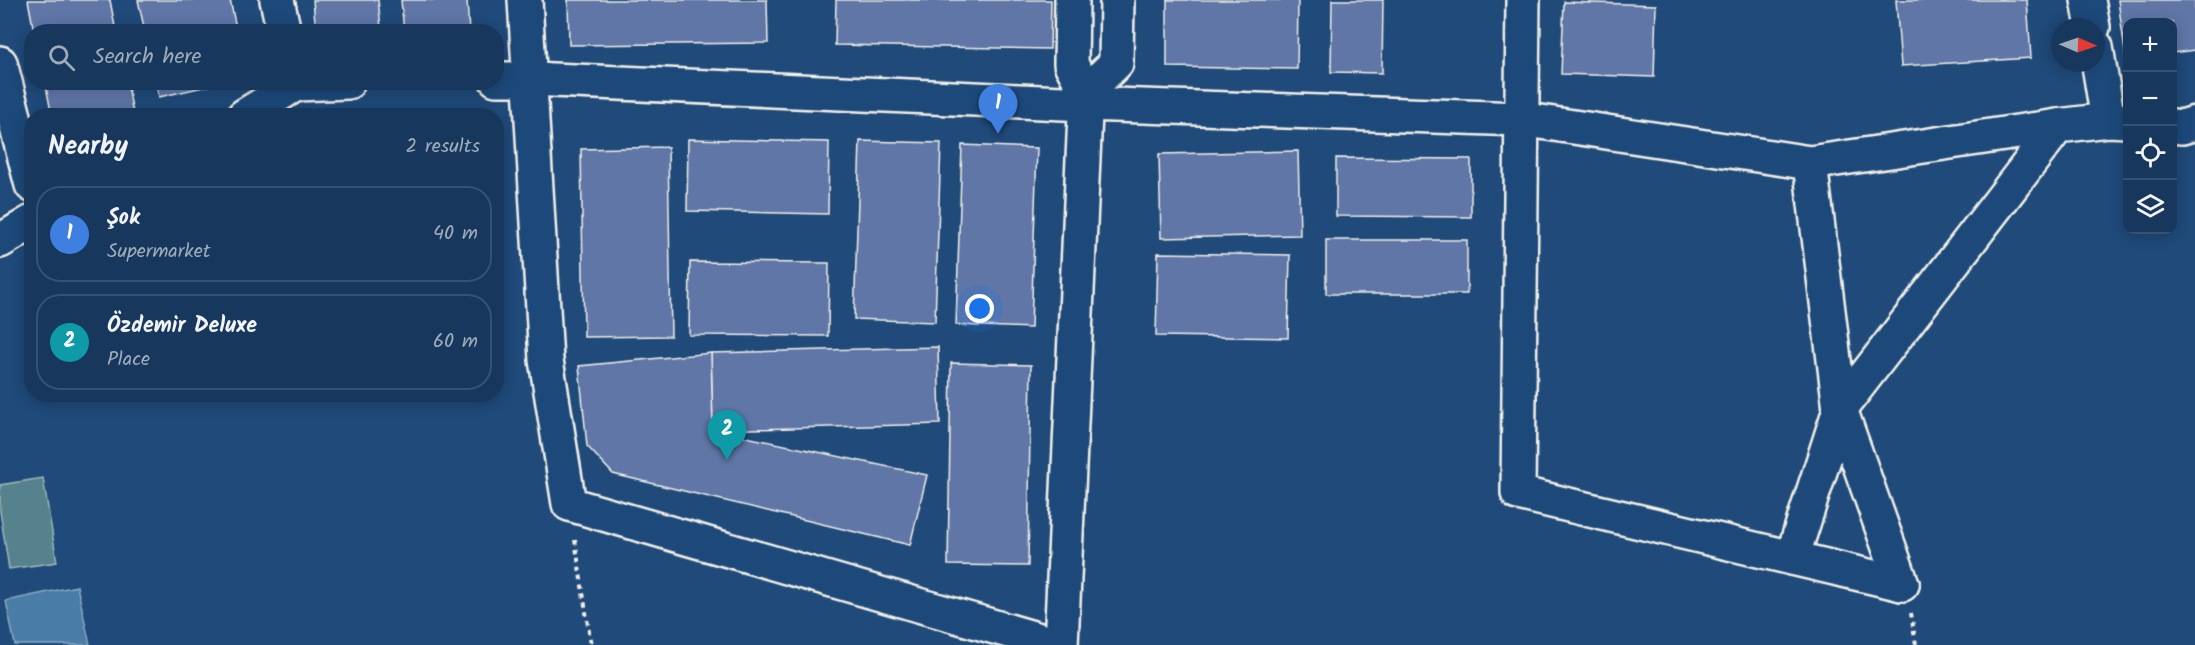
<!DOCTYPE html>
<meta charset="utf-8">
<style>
body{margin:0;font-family:Kalam,sans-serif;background:#244365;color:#f1f3f6}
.controls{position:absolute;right:18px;top:18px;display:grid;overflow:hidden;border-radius:12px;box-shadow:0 3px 15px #0003}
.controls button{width:54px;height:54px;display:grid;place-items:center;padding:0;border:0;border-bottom:2px solid #365272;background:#17385c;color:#f1f3f6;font:30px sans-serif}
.compass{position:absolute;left:2051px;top:18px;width:54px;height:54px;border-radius:50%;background:#17385c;box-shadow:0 3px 15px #0003;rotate:92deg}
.you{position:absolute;left:980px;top:309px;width:21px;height:21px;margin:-15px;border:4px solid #fff;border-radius:50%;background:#1a73e8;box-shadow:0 0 0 9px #1a73e833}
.badge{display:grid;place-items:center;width:39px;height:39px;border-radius:50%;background:#ffd166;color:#fff;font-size:20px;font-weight:700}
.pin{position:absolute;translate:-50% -50px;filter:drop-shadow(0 2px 3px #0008)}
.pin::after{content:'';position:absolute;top:32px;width:21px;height:18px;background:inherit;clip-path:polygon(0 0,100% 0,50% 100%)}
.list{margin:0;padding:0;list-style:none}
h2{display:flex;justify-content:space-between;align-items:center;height:78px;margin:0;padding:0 24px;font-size:26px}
h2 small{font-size:20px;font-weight:400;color:#9eacbb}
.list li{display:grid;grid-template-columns:39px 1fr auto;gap:18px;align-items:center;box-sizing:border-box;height:96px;margin:0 12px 12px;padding:0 12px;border:2px solid #365272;border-radius:24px}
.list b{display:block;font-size:22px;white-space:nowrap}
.list p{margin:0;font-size:20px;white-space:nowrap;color:#9eacbb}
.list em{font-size:20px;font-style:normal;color:#9eacbb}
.icon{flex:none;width:33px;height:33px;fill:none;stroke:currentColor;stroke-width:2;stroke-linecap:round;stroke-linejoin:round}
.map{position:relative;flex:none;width:2195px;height:645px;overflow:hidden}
.search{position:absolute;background:#17385c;box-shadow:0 3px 15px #0003;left:24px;top:24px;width:480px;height:66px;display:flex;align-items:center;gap:15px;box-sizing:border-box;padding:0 21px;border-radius:24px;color:#9eacbb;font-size:22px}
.panel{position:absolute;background:#17385c;box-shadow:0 3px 15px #0003;left:24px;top:108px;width:480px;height:294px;border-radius:24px}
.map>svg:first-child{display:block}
</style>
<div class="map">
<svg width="2195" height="645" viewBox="0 0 2195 645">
<rect width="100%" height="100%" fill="#1f4a7a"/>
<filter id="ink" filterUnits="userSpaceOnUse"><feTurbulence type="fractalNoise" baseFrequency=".0167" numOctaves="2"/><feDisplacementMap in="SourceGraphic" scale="12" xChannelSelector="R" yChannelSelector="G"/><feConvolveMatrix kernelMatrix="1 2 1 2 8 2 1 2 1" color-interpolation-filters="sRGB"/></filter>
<g filter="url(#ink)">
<polygon fill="#54828c" stroke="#a4baba" stroke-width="1.5" points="43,478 57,562 9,569 0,511 0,485"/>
<polygon fill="#497ca6" stroke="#8dabc0" stroke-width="1.5" points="77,586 90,645 15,645 6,601"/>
<g fill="#5f76a7" stroke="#f4f1e8" stroke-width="1.5">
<polygon points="28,0 110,0 116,32 34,32"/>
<polygon points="138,0 230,0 237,32 145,32"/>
<polygon points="313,0 378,0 381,27 316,32"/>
<polygon points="401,0 467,0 469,32 404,32"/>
<polygon points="568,0 767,0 768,43 569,45"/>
<polygon points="836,0 1051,0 1050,49 835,45"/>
<polygon points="1167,0 1298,0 1297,69 1167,67"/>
<polygon points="1332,0 1383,0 1382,73 1331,72"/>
<polygon points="1896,0 2027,0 2031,58 1901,66"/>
<polygon points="2118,0 2195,0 2195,50 2172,53 2172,22 2128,22 2128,59 2126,59"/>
<polygon points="1564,2 1656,5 1654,77 1561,74"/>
<polygon points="45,82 127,82 133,113 120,116 52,116"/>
<polygon points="156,82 225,82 159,97"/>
<polygon points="688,139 829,142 828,214 687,211"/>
<polygon points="860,141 941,143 935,322 854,319"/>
<polygon points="962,145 1037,148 1031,328 956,325"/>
<polygon points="668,147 671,336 584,337 581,149"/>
<polygon points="1298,151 1300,235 1161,238 1159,154"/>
<polygon points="1336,158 1471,159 1471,217 1336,216"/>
<rect x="1326" y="240" width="141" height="54"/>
<polygon points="1158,253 1290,255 1288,338 1156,336"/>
<polygon points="690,262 829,263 828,336 689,335"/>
<polygon points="938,347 940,424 713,430 711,353"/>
<polygon points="711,353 713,430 927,475 910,545 613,474 587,446 579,366"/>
<polygon points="951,363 1031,365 1028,566 948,565"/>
</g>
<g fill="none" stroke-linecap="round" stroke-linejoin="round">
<g stroke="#f4f1e8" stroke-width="38">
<g id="minor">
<polyline points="277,0 284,32"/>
<polyline points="525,0 546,360 569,504 1057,645"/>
<polyline points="1523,0 1518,493 1902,584"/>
<polyline points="2088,0 2093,27"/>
<polyline points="2096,47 2108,120"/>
<polyline points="0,63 32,185"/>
<polyline points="496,79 530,79 1085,104 1521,119 1810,163 2058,126"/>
<polyline points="296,84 348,82"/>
<polyline points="1086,92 1116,63 1117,0"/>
<polyline points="244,116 296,84"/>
<polyline points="2172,126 2182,127 2195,123"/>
<polyline points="1810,163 1840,409 1902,584"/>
<polyline points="0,241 32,222"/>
<polyline points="1792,558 1840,409 2058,126 2108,120 2128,121"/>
<polyline points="1061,645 1086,92 1071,64 1072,0"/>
</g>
</g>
<g stroke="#f4f1e8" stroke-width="4" stroke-dasharray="4.5 4.5" stroke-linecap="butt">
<polyline points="575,540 591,645"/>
<polyline points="1911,613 1916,645"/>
</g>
<use href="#minor" stroke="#1f4a7a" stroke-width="33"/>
</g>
</g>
</svg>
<div class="controls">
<button>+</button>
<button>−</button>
<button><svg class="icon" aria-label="locate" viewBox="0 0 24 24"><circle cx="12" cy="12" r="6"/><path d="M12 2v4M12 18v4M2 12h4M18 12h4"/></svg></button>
<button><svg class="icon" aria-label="layers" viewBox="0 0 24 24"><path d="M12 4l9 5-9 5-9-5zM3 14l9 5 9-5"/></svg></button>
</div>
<svg class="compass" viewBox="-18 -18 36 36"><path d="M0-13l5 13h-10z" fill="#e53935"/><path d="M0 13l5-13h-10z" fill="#9eacbb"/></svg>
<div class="you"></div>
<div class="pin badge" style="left:998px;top:134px;background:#3f7fe0">1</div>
<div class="pin badge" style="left:727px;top:460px;background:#0f9aa8">2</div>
<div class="search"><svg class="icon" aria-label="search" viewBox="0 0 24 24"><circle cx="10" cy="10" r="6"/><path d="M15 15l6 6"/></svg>Search here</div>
<section class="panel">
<h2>Nearby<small>2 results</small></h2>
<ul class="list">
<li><span class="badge" style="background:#3f7fe0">1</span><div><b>Şok</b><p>Supermarket</p></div><em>40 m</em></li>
<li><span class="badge" style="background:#0f9aa8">2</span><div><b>Özdemir Deluxe</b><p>Place</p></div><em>60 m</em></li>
</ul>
</section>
</div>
